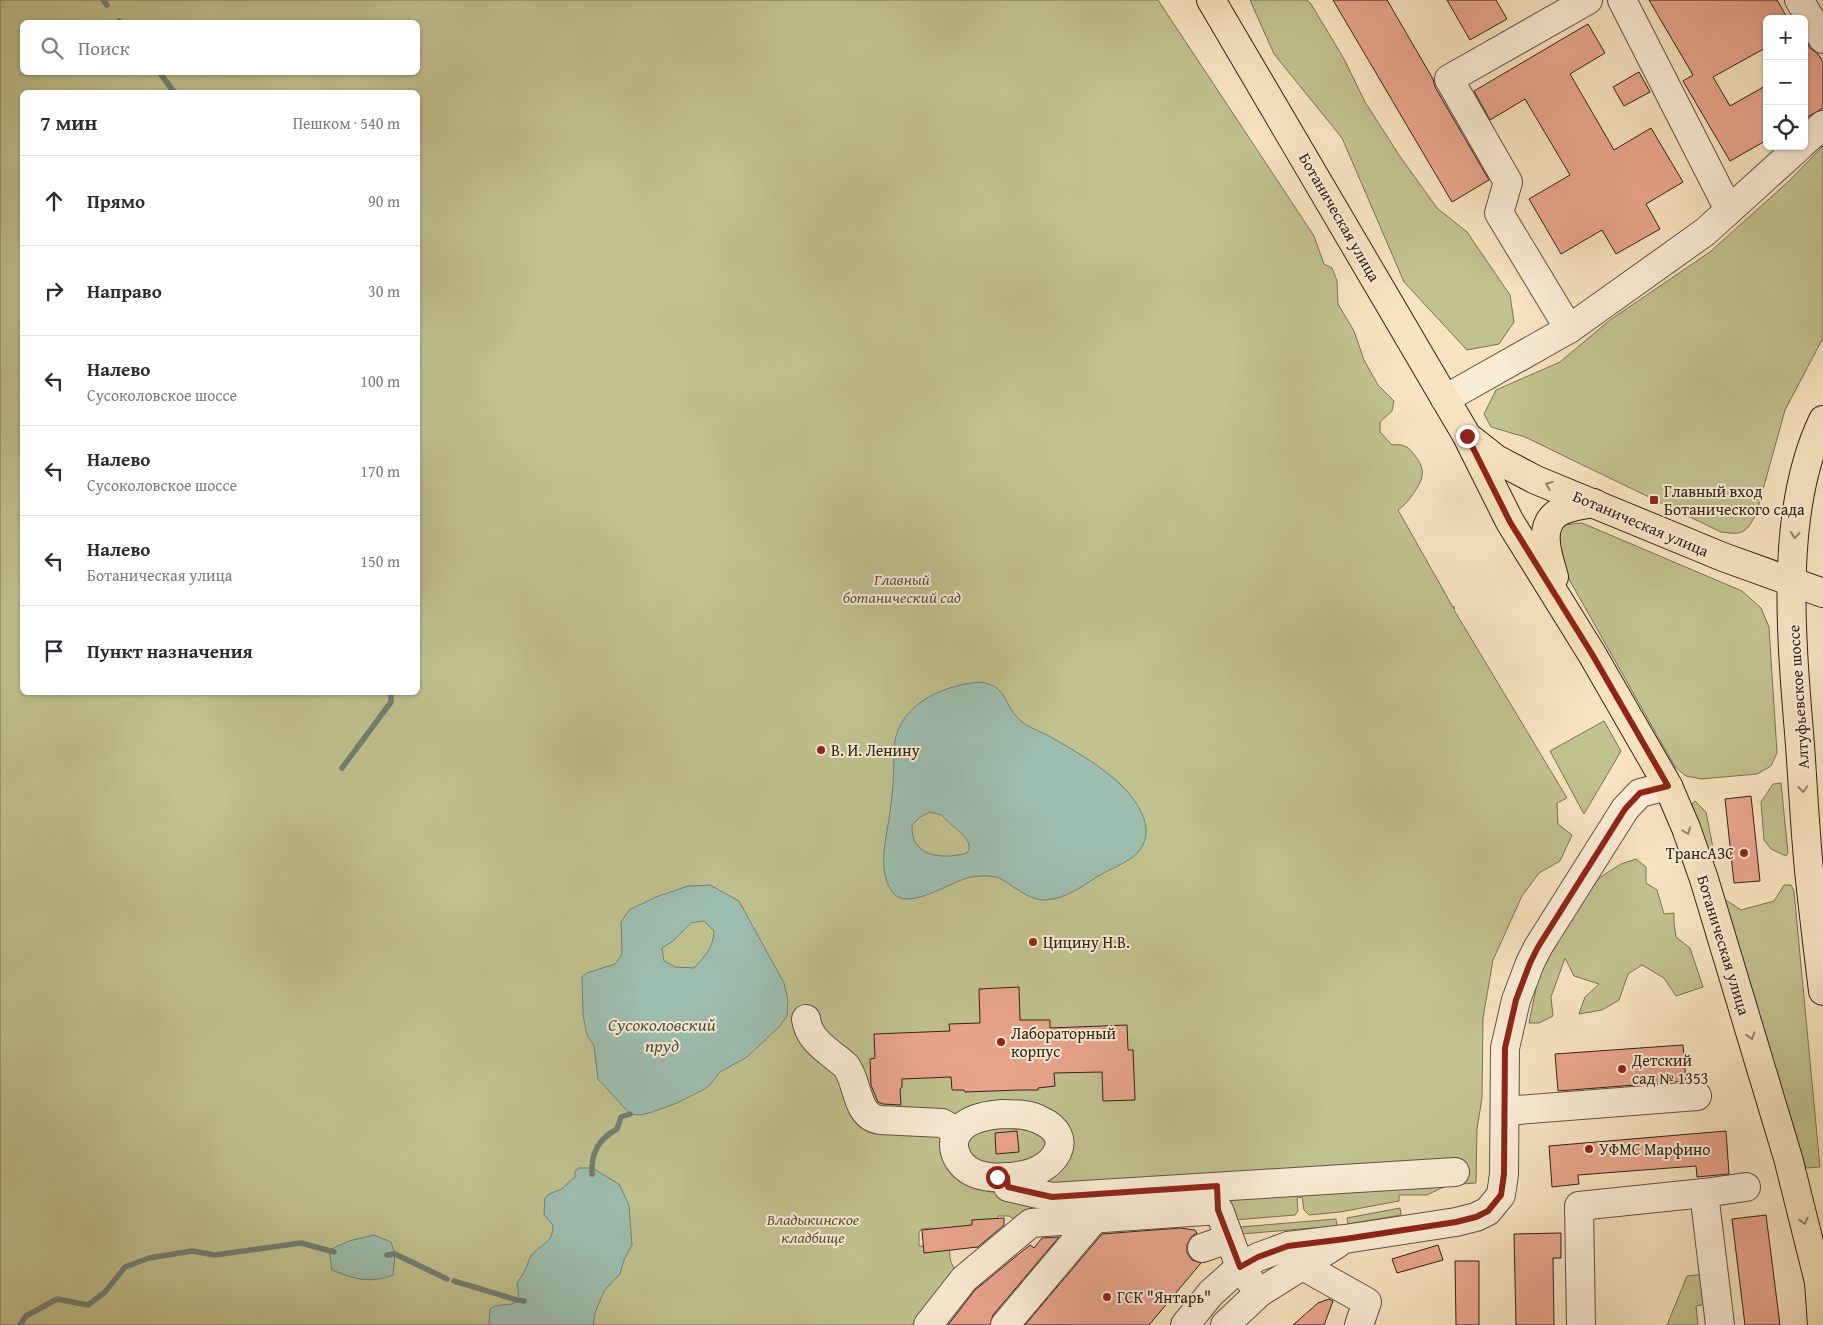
<!DOCTYPE html>
<html lang="ru">
<meta charset="utf-8">
<style>
body{margin:0;font-family:"Gentium Book Plus",serif;background:#f2f2f3;color:#2b2b33}
.controls{position:absolute;right:15px;top:15px;display:grid;overflow:hidden;border-radius:8px;box-shadow:0 1px 4px #0004}
.controls button{width:45px;height:45px;display:grid;place-items:center;padding:0;border:0;border-bottom:1px solid #e1e1e2;background:#fff;color:#2b2b33;font:25px sans-serif}
.stop{position:absolute;width:15px;height:15px;margin:-11px;border:4px solid #8f2418;border-radius:50%;background:#fff}
.stop.end{background:#8f2418;border-color:#fff;box-shadow:0 1px 5px #0008}
.list{margin:0;padding:0;list-style:none}
h2{display:flex;justify-content:space-between;align-items:center;height:65px;margin:0;padding:0 20px;font-size:21px}
h2 small{font-size:16px;font-weight:400;color:#7c7c81}
.list li{display:grid;grid-template-columns:32px 1fr auto;gap:15px;align-items:center;box-sizing:border-box;height:90px;padding:0 20px;border-top:1px solid #e1e1e2}
.list b{display:block;font-size:19px;white-space:nowrap}
.list p{margin:0;font-size:16px;white-space:nowrap;color:#7c7c81}
.list em{font-size:16px;font-style:normal;color:#7c7c81}
.icon{flex:none;width:28px;height:28px;fill:none;stroke:currentColor;stroke-width:2;stroke-linecap:round;stroke-linejoin:round}
.map{position:relative;flex:none;width:1823px;height:1325px;overflow:hidden}
.search{position:absolute;background:#fff;box-shadow:0 1px 4px #0004;left:20px;top:20px;width:400px;height:55px;display:flex;align-items:center;gap:12px;box-sizing:border-box;padding:0 18px;border-radius:8px;color:#7c7c81;font-size:19px}
.panel{position:absolute;background:#fff;box-shadow:0 1px 4px #0004;left:20px;top:90px;width:400px;height:605px;border-radius:8px}
.map>svg:first-child{display:block}
</style>
<div class="map">
<svg width="1823" height="1325" viewBox="0 0 1823 1325">
<rect width="100%" height="100%" fill="#f7e3c0"/>
<filter id="stains"><feTurbulence type="fractalNoise" baseFrequency=".004" numOctaves="4"/><feColorMatrix values="0 0 0 0 .2 0 0 0 0 .09 0 0 0 0 .02 0 0 0 .5 -.17"/></filter>
<radialGradient id="worn" r=".72"><stop offset=".6" stop-color="#630" stop-opacity="0"/><stop offset="1" stop-color="#630" stop-opacity=".3"/></radialGradient>
<g fill="#c1c28f" stroke="#797254" fill-rule="evenodd">
<path d="M0,0h1158l156,236 10,28 8,4 5,13 1,23 16,27 10,29 14,25 16,16 -2,10 -12,11v10l12,13c9,-1 15,0 21,8 13,16 12,24 0,41 -4,6 -9,12 -15,16l52,92 4,7v-3v4l113,188 -10,5 1,21 14,11 -12,26 -21,12 -17,23 -29,64 -10,58 -1,80 -5,31 -1,54 -28,2 -21,10h-28v6l-59,11 -31,3 -5,-5 -2,-13 -5,1 1,13 -3,4 -61,5 -222,-2 -3,-2h-11l-2,7 -42,9 -22,-4 -11,1 -2,4v13l31,1c-1,10 0,17 7,25l-27,46 -19,7h-911zM22,22h396v50h-396zM22,92h396v600h-396z"/>
<polygon points="1250,0 1307,0 1311,4 1344,59 1365,102 1399,155 1437,208 1467,232 1510,295 1514,322 1499,344 1467,350 1404,282 1342,138 1274,54"/>
<path d="M1823,146v192l-38,72 -29,105c-11,19 -14,20 -35,17l-196,-95 -34,-10 -7,-13 12,-24 64,-28 50,-42 100,-68 79,-71z"/>
<polygon points="1582,523 1742,591 1761,608 1769,627 1777,753 1771,766 1757,774 1701,779 1686,776 1675,767 1556,556 1561,525"/>
<polygon points="1604,721 1621,751 1584,814 1550,751"/>
<polygon points="1781,783 1788,853 1786,856 1771,849 1764,840 1761,802 1773,784"/>
<polygon points="1695,801 1706,812 1715,858 1711,868 1692,804"/>
<polygon points="1636,859 1646,867 1646,883 1657,890 1664,914 1674,913 1674,923 1676,937 1690,948 1703,987 1676,996 1664,978 1642,965 1628,974 1619,1000 1602,1010 1579,1014 1585,997 1599,984 1574,976 1565,958 1551,997 1553,1016 1539,1023 1529,1023 1540,969 1582,901 1599,878 1621,864"/>
<polygon points="1784,885 1791,885 1794,891 1820,1167 1806,1168 1719,899 1723,898 1741,910 1774,901"/>
<polygon points="1400,1208 1401,1215 1348,1224 1347,1218"/>
<polygon points="1336,1219 1337,1226 1242,1234 1240,1227"/>
<polygon points="1703,1274 1707,1304 1696,1306 1698,1325 1667,1325 1687,1276"/>
</g>
<g fill="#9dbeb0" stroke="#727f74" fill-rule="evenodd">
<path d="M980,682c29,4 23,24 41,39 8,7 19,10 28,15 24,14 48,27 69,46 17,16 40,46 21,69 -9,11 -25,16 -37,23 -19,11 -35,25 -57,26 -19,0 -31,-15 -46,-22 -8,-3 -20,-2 -28,-1 -19,3 -66,38 -80,13 -14,-22 -4,-54 -1,-78 3,-19 4,-40 4,-59 -1,-46 47,-68 86,-71zM930,812l12,3c7,11 35,24 25,38 -24,7 -57,4 -55,-28l8,-8z"/>
<path d="M710,885l29,16 45,82 4,17 -1,16 -8,11 -32,30 -27,15 -11,14 -8,5 -24,12 -25,9 -11,3 -11,-1 -32,-35 -4,-33 -7,-11 -4,-20 -1,-38 5,-4 28,-9 6,-8 1,-4 -1,-30 8,-12 27,-13 32,-11zM704,921l10,10c-1,17 -8,24 -20,37l-19,-1 -11,-6 -2,-13 11,-7 18,-18z"/>
<path d="M578,1168h14l27,16 10,21 3,40 -8,15 -4,14 -16,17 -9,22 -2,12h-101l-3,-2 1,-14c14,-10 34,5 27,-25 2,-5 6,-9 8,-14 3,-4 3,-10 6,-14 10,-13 22,-12 22,-31l-9,-10 1,-17c5,-6 11,-6 18,-10 4,-3 7,-8 12,-11v-5z"/>
<path d="M374,1235l17,7 4,12 -2,21c-23,9 -39,4 -61,-5l-3,-20 20,-9z"/>
</g>
<g fill="none" stroke-linecap="round" stroke-linejoin="round">
<g stroke="#727f74" stroke-width="5.5">
<polyline points="103,0 107,5"/>
<polyline points="119,21 120,22"/>
<polyline points="159,72 174,92"/>
<polyline points="342,768 391,702 391,692"/>
<path d="M592,1174c-1,-22 7,-35 25,-45l4,-12 9,-3"/>
<polyline points="387,1255 395,1254 447,1279"/>
<polyline points="454,1281 517,1300 524,1301"/>
<polyline points="20,1325 26,1316 57,1299 88,1305 105,1292 125,1267 149,1258 192,1251 215,1255 301,1243 334,1252"/>
</g>
</g>
<g fill="#eaa58d" stroke="#312119">
<polygon points="1333,0 1387,0 1433,79 1435,87 1489,180 1452,202"/>
<polygon points="1447,0 1496,0 1507,19 1470,40"/>
<polygon points="1649,0 1777,0 1788,19 1767,19 1767,47 1713,77 1730,106 1767,85 1767,140 1730,161 1683,81 1693,75"/>
<polygon points="1588,24 1605,53 1570,74 1614,150 1651,128 1683,182 1646,204 1660,229 1616,254 1602,230 1561,254 1529,199 1570,175 1525,99 1490,120 1474,91"/>
<polygon points="1804,38 1810,48 1818,54 1823,62 1823,108 1804,119"/>
<polygon points="1639,72 1650,92 1624,106 1613,87"/>
<polygon points="1751,796 1760,881 1734,883 1725,799"/>
<polygon points="1019,987 1020,1020 1050,1020 1050,1028 1127,1025 1128,1050 1133,1050 1135,1100 1103,1101 1102,1072 1054,1073 1055,1086 1038,1088 1038,1090 1019,1090 965,1092 964,1090 952,1090 951,1077 902,1079 902,1087 900,1089 901,1105 883,1104 878,1102 871,1085 870,1059 875,1058 874,1034 950,1031 949,1024 980,1023 979,989"/>
<polygon points="1683,1045 1686,1081 1558,1091 1555,1054"/>
<polygon points="1017,1131 1019,1152 996,1154 995,1133"/>
<polygon points="1726,1131 1729,1174 1697,1177 1696,1166 1578,1175 1579,1184 1552,1187 1549,1146"/>
<polygon points="1766,1215 1780,1325 1745,1325 1732,1219"/>
<polygon points="1004,1218 1004,1225 978,1247 924,1253 922,1230 972,1225 972,1220"/>
<polygon points="1180,1228 1195,1230 1197,1233 1191,1237 1187,1245 1187,1253 1192,1260 1201,1263 1149,1325 1025,1325 1102,1234"/>
<polygon points="1561,1233 1561,1258 1553,1258 1554,1325 1516,1325 1514,1234"/>
<polygon points="1059,1237 993,1315 990,1325 948,1325 975,1290 1030,1245 1034,1248 1042,1238"/>
<polygon points="1438,1245 1443,1260 1397,1273 1392,1259"/>
<polygon points="1455,1261 1479,1261 1479,1325 1456,1325"/>
<polygon points="1329,1299 1333,1301 1324,1325 1293,1325 1318,1303"/>
</g>
<g fill="none" stroke-linecap="round" stroke-linejoin="round">
<g stroke="#625243" stroke-width="30">
<g id="minor">
<polyline points="1622,0 1729,210"/>
<polyline points="1799,0 1823,39"/>
<polyline points="1804,142 1823,125"/>
<polyline points="1569,329 1499,213 1508,182 1449,79 1588,0"/>
<polyline points="1445,399 1569,329 1705,232 1800,146"/>
<path d="M806,1019c3,23 25,33 40,47 13,17 9,50 34,54l62,3 16,9"/>
<polyline points="1505,1111 1697,1096"/>
<path d="M1002,1114c13,0 27,0 38,6 38,17 14,50 -17,55 -15,3 -35,4 -49,-2 -20,-9 -29,-35 -8,-49 10,-7 24,-9 36,-10z"/>
<polyline points="1007,1177 1008,1187 1052,1197 1455,1172"/>
<polyline points="1704,1193 1720,1325"/>
<polyline points="1202,1248 1228,1239"/>
<polyline points="1301,1265 1367,1302 1359,1325"/>
<polyline points="928,1325 964,1279 1031,1223 1219,1210 1240,1267 1259,1293"/>
<polyline points="1005,1325 1095,1218"/>
<polyline points="1185,1325 1211,1293 1240,1267 1258,1257 1288,1246 1345,1239 1456,1222 1476,1217 1488,1211 1501,1195 1504,1174 1505,1048 1516,1000 1530,963 1538,947 1625,809 1640,793 1668,786"/>
<polyline points="1225,1325 1259,1293 1337,1244"/>
<polyline points="1581,1325 1579,1206 1704,1193 1746,1187"/>
</g>
</g>
<g stroke="#312119" stroke-width="30">
<g id="major">
<polyline points="1211,0 1467,436 1510,522 1592,654 1668,786 1686,828 1704,879 1788,1158 1819,1282 1823,1293"/>
<path d="M1823,420c-45,94 -31,225 -23,325 3,42 5,84 9,125 4,40 9,80 14,121"/>
<polyline points="1472,440 1496,459 1536,480 1723,557 1823,593"/>
<path d="M1554,577c-5,-19 -17,-48 2,-63 10,-8 27,-9 38,-11"/>
<polyline points="1819,1282 1822,1325"/>
</g>
</g>
<use href="#minor" stroke="#faedd6" stroke-width="28"/>
<use href="#major" stroke="#f7e3c0" stroke-width="28"/>
</g>
<defs><path id="oneway-chevron" d="M-2-3.5L2.5 0L-2 3.5" fill="none" stroke-width="1.6" stroke-linecap="round" stroke-linejoin="round" transform="scale(1.25)"/></defs>
<g stroke="#94826c">
<use href="#oneway-chevron" transform="translate(1549 485) rotate(-158)"/>
<use href="#oneway-chevron" transform="translate(1795 535) rotate(95)"/>
<use href="#oneway-chevron" transform="translate(1803 789) rotate(86)"/>
<use href="#oneway-chevron" transform="translate(1687 831) rotate(69)"/>
<use href="#oneway-chevron" transform="translate(1751 1036) rotate(73)"/>
<use href="#oneway-chevron" transform="translate(1804 1221) rotate(76)"/>
</g>
<g fill="none" stroke-linecap="round" stroke-linejoin="round">
<polyline stroke="#8f2418" stroke-width="6" points="997,1177 1007,1177 1008,1187 1052,1197 1217,1186 1218,1210 1240,1267 1258,1257 1288,1246 1345,1239 1456,1222 1476,1217 1488,1211 1501,1195 1504,1174 1505,1048 1516,1000 1530,963 1538,947 1625,809 1640,793 1668,786 1592,654 1510,522 1467,436"/>
</g>
<g fill="#8f2418" stroke="#faedd6" stroke-width="2">
<rect x="1649" y="495" width="10" height="10" rx="2.5"/>
<circle cx="821" cy="750" r="5"/>
<circle cx="1744" cy="853" r="5"/>
<circle cx="1033" cy="942" r="5"/>
<circle cx="1001" cy="1042" r="5"/>
<circle cx="1622" cy="1069" r="5"/>
<circle cx="1589" cy="1149" r="5"/>
<circle cx="1107" cy="1297" r="5"/>
</g>
<g text-anchor="middle" dominant-baseline="central" stroke-width="4" stroke-linejoin="round" paint-order="stroke">
<g font-size="16" fill="#312119" stroke="#faedd6">
<text transform="translate(1340 217) rotate(60)">Ботаническая улица</text>
<text transform="translate(1641 523) rotate(23)">Ботаническая улица</text>
<text transform="translate(1798 697) rotate(-94)">Алтуфьевское шоссе</text>
<text transform="translate(1724 945) rotate(73)">Ботаническая улица</text>
</g>
<g font-size="16" fill="#312119" stroke="#faedd6" text-anchor="start">
<text x="1664" y="491">Главный вход<tspan x="1664" dy="18">Ботанического сада</tspan></text>
<text x="831" y="750">В. И. Ленину</text>
<text x="1734" y="853" text-anchor="end">ТрансАЗС</text>
<text x="1043" y="942">Цицину Н.В.</text>
<text x="1011" y="1033">Лабораторный<tspan x="1011" dy="18">корпус</tspan></text>
<text x="1632" y="1060">Детский<tspan x="1632" dy="18">сад № 1353</tspan></text>
<text x="1599" y="1149">УФМС Марфино</text>
<text x="1117" y="1297">ГСК "Янтарь"</text>
</g>
<g font-size="16" font-style="italic" fill="#5c513c" stroke="#faedd6">
<text x="902" y="579">Главный<tspan x="902" dy="18">ботанический сад</tspan></text>
<text x="813" y="1219">Владыкинское<tspan x="813" dy="18">кладбище</tspan></text>
</g>
<g font-size="18" font-style="italic" fill="#515046" stroke="#faedd6">
<text x="662" y="1024">Сусоколовский<tspan x="662" dy="21">пруд</tspan></text>
</g>
</g>
<rect width="100%" height="100%" filter="url(#stains)"/>
<rect width="100%" height="100%" fill="url(#worn)"/>
</svg>
<div class="controls">
<button>+</button>
<button>−</button>
<button><svg class="icon" aria-label="locate" viewBox="0 0 24 24"><circle cx="12" cy="12" r="6"/><path d="M12 2v4M12 18v4M2 12h4M18 12h4"/></svg></button>
</div>
<div class="stop" style="left:997px;top:1177px"></div>
<div class="stop end" style="left:1467px;top:436px"></div>
<div class="search"><svg class="icon" aria-label="search" viewBox="0 0 24 24"><circle cx="10" cy="10" r="6"/><path d="M15 15l6 6"/></svg>Поиск</div>
<section class="panel">
<h2>7 мин<small>Пешком · 540 m</small></h2>
<ul class="list">
<li><svg class="icon" aria-label="ahead" viewBox="0 0 24 24"><path d="M12 20V5M6 11l6-6 6 6"/></svg><div><b>Прямо</b></div><em>90 m</em></li>
<li><svg class="icon" aria-label="right" viewBox="0 0 24 24"><path d="M7 20v-9h11M14 6l5 5-5 5"/></svg><div><b>Направо</b></div><em>30 m</em></li>
<li><svg class="icon" aria-label="left" viewBox="0 0 24 24"><path d="M17 20v-9H6M10 6l-5 5 5 5"/></svg><div><b>Налево</b><p>Сусоколовское шоссе</p></div><em>100 m</em></li>
<li><svg class="icon" aria-label="left" viewBox="0 0 24 24"><path d="M17 20v-9H6M10 6l-5 5 5 5"/></svg><div><b>Налево</b><p>Сусоколовское шоссе</p></div><em>170 m</em></li>
<li><svg class="icon" aria-label="left" viewBox="0 0 24 24"><path d="M17 20v-9H6M10 6l-5 5 5 5"/></svg><div><b>Налево</b><p>Ботаническая улица</p></div><em>150 m</em></li>
<li><svg class="icon" aria-label="arrive" viewBox="0 0 24 24"><path d="M6 21V4h12l-3 4 3 4H6"/></svg><div><b>Пункт назначения</b></div></li>
</ul>
</section>
</div>
